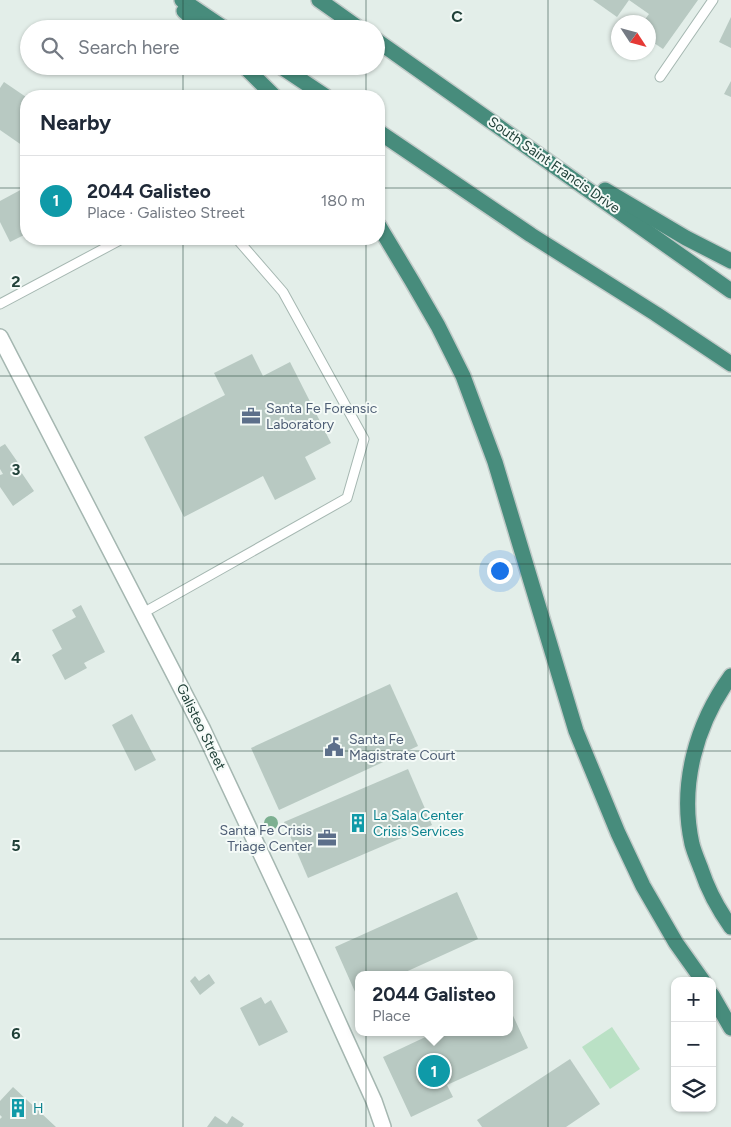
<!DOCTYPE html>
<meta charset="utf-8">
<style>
body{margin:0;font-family:Figtree,sans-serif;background:#f6f6f7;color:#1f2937}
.controls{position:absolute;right:15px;bottom:15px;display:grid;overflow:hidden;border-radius:10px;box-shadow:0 1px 4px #0004}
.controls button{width:45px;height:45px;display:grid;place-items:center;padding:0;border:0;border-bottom:1px solid #e0e1e3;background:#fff;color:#1f2937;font:25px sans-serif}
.compass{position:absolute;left:611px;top:15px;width:45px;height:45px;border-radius:50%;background:#fff;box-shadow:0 1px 4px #0004;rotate:126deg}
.you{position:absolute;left:499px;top:570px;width:18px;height:18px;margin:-12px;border:4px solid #fff;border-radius:50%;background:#1a73e8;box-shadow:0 0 0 8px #1a73e833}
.badge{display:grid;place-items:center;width:32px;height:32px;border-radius:50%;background:#834f43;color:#fff;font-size:16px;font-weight:700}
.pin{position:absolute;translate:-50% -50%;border:2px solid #fff;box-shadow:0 1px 5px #0006}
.popup{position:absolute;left:355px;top:971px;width:158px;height:65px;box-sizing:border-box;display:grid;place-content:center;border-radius:10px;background:#fff;filter:drop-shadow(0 1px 4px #0005);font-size:16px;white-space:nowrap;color:#747a83}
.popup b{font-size:19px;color:#1f2937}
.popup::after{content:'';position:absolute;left:50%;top:100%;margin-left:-10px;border:10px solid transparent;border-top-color:#fff}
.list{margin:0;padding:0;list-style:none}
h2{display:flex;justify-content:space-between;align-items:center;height:65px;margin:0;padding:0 20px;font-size:21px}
h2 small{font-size:16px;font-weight:400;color:#747a83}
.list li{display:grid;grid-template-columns:32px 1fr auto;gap:15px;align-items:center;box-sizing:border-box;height:90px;padding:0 20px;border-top:1px solid #e0e1e3}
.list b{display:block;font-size:19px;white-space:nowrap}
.list p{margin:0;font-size:16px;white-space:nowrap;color:#747a83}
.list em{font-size:16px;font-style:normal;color:#747a83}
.icon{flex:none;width:28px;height:28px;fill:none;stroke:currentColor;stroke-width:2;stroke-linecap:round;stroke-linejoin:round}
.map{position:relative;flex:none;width:731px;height:1127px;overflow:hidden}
.search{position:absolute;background:#fff;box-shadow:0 1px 4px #0004;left:20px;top:20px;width:365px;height:55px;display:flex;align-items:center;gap:12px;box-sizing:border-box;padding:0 18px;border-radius:28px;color:#747a83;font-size:19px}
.panel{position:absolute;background:#fff;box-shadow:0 1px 4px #0004;left:20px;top:90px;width:365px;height:155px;border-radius:20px}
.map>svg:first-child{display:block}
</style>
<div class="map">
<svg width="731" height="1127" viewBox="0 0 731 1127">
<rect width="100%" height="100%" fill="#e3eee9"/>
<polygon fill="#bae1c5" points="612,1027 640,1069 610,1089 582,1047"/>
<g fill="#b8c9c2">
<polygon points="593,0 629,0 617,17"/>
<polygon points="629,0 698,0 663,49 648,39 648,22 643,22 649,14"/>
<polygon points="731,17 731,48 719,42"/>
<polygon points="731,81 731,97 724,94"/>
<polygon points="4,82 26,97 26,148 0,130 0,88"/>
<polygon points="26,187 26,234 10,242 0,222 0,201"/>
<polygon points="252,354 263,376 290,362 331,443 305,457 316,479 275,500 263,476 184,517 144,437 225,395 214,373"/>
<polygon points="5,444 19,464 17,466 34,491 13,506 0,487 0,475 3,474 0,469 0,447"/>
<polygon points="81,605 105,652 84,663 87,668 65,680 52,655 62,649 52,630 76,617 72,610"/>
<polygon points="390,684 418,746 279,810 251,748"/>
<polygon points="132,714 156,760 135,771 112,725"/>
<polygon points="408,769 432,825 308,878 284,822"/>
<polygon points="457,892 478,939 399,975 359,975 359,992 356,994 335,947"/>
<polygon points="209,974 215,983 200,995 190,981 195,976 199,981"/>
<polygon points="261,997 265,1004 271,1000 288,1032 259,1046 240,1008"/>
<polygon points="509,1007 528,1048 447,1085 453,1097 411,1117 383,1057 436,1032 509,1032"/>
<polygon points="570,1059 600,1104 566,1127 482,1127 477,1120"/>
<polygon points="13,1087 56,1127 0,1127 0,1119 2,1117 0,1115 0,1101"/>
<polygon points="215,1116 227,1124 232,1116 244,1124 242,1127 207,1127"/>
</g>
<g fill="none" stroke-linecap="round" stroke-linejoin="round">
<g stroke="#a5b7b1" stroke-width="11">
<g id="service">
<polyline points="660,77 713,0"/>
<polyline points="0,304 122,239"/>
<polyline points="143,613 347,498 364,439 283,292 237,239"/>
</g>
</g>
<g stroke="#a5b7b1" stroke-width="18">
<polyline id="tertiary" points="0,337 203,730 293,922 344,1035 374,1101 383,1127"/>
</g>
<g stroke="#c1cac8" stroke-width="18">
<g id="trunk">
<polyline points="182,0 225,29"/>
<polyline points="319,0 360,29"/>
<polyline points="184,11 204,29"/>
<polyline points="376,40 731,291"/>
<polyline points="244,66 274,96"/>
<polyline points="280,66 325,96"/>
<polyline points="379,132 531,235 656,314 731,364"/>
<polyline points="605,190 686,238 731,261"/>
<polyline points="379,226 412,281 438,326 463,376 495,462 576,731 618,833 643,886 676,943 703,981"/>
<path d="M731,676c-35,48 -52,109 -39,168 2,8 6,17 9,25 7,21 17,40 30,58"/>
<polyline points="712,995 731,1028"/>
</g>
</g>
<use href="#service" stroke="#fff" stroke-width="9"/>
<use href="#tertiary" stroke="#fff" stroke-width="15"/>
<use href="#trunk" stroke="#478c7c" stroke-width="15"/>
</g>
<circle fill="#7caf90" cx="271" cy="823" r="7"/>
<path fill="none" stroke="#214139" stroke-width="1" stroke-opacity="0.55" d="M183,0v29M366,0v29M548,0v1127M183,66v30M366,66v30M0,188h26M379,188h352M183,239v888M366,239v888M0,376h731M0,564h731M0,751h731M0,939h731"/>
<defs>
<g id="office-bare" transform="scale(1.5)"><path d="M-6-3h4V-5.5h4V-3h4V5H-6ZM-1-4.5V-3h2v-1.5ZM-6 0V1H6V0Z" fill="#5c6f8a" stroke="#f4faf7" stroke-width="2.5" paint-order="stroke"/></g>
<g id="civic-bare" transform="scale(1.5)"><path d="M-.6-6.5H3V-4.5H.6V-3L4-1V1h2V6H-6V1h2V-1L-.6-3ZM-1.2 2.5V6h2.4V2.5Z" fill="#5c6f8a" stroke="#f4faf7" stroke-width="2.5" paint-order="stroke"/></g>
<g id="building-bare" transform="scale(1.5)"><path d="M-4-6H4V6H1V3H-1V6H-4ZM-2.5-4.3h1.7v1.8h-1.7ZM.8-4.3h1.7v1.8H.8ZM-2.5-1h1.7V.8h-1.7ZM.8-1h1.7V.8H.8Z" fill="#0f9aa8" stroke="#f4faf7" stroke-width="2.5" paint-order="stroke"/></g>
</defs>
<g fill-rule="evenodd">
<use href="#office-bare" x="251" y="416"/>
<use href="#civic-bare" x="334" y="747"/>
<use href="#building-bare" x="358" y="823"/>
<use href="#office-bare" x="327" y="838"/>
<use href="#building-bare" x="18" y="1108"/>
</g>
<g text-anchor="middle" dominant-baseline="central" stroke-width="4" stroke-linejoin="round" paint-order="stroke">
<g font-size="14" fill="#214139" stroke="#f4faf7">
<text transform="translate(554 165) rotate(35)">South Saint Francis Drive</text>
<text transform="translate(201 727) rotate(64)">Galisteo Street</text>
</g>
<g font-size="14" fill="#4e5e75" stroke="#f4faf7" text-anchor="start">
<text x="266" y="408">Santa Fe Forensic<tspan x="266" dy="16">Laboratory</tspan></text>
<text x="349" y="739">Santa Fe<tspan x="349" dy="16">Magistrate Court</tspan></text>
<text x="312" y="830" text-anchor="end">Santa Fe Crisis<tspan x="312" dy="16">Triage Center</tspan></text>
</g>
<g font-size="14" fill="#0d838f" stroke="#f4faf7" text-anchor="start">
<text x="373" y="815">La Sala Center<tspan x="373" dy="16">Crisis Services</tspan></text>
<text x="33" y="1108">H</text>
</g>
</g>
<g font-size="16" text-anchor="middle" font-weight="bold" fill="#214139" stroke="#f4faf7" stroke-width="4" stroke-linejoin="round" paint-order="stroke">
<text x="457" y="22">C</text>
<text x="16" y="287">2</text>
<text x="16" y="475">3</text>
<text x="16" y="663">4</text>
<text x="16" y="851">5</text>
<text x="16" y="1039">6</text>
</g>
</svg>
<div class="controls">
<button>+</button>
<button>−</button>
<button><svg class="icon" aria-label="layers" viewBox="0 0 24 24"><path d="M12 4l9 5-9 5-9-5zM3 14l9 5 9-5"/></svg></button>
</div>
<svg class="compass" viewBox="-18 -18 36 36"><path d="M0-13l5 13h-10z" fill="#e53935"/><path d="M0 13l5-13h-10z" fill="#747a83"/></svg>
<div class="you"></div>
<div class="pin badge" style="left:434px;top:1071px;background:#0f9aa8">1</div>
<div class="popup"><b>2044 Galisteo</b>Place</div>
<div class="search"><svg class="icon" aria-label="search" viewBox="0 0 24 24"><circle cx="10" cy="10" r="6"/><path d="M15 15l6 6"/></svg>Search here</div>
<section class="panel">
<h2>Nearby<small></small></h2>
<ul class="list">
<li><span class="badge" style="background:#0f9aa8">1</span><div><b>2044 Galisteo</b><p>Place · Galisteo Street</p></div><em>180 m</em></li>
</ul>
</section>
</div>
